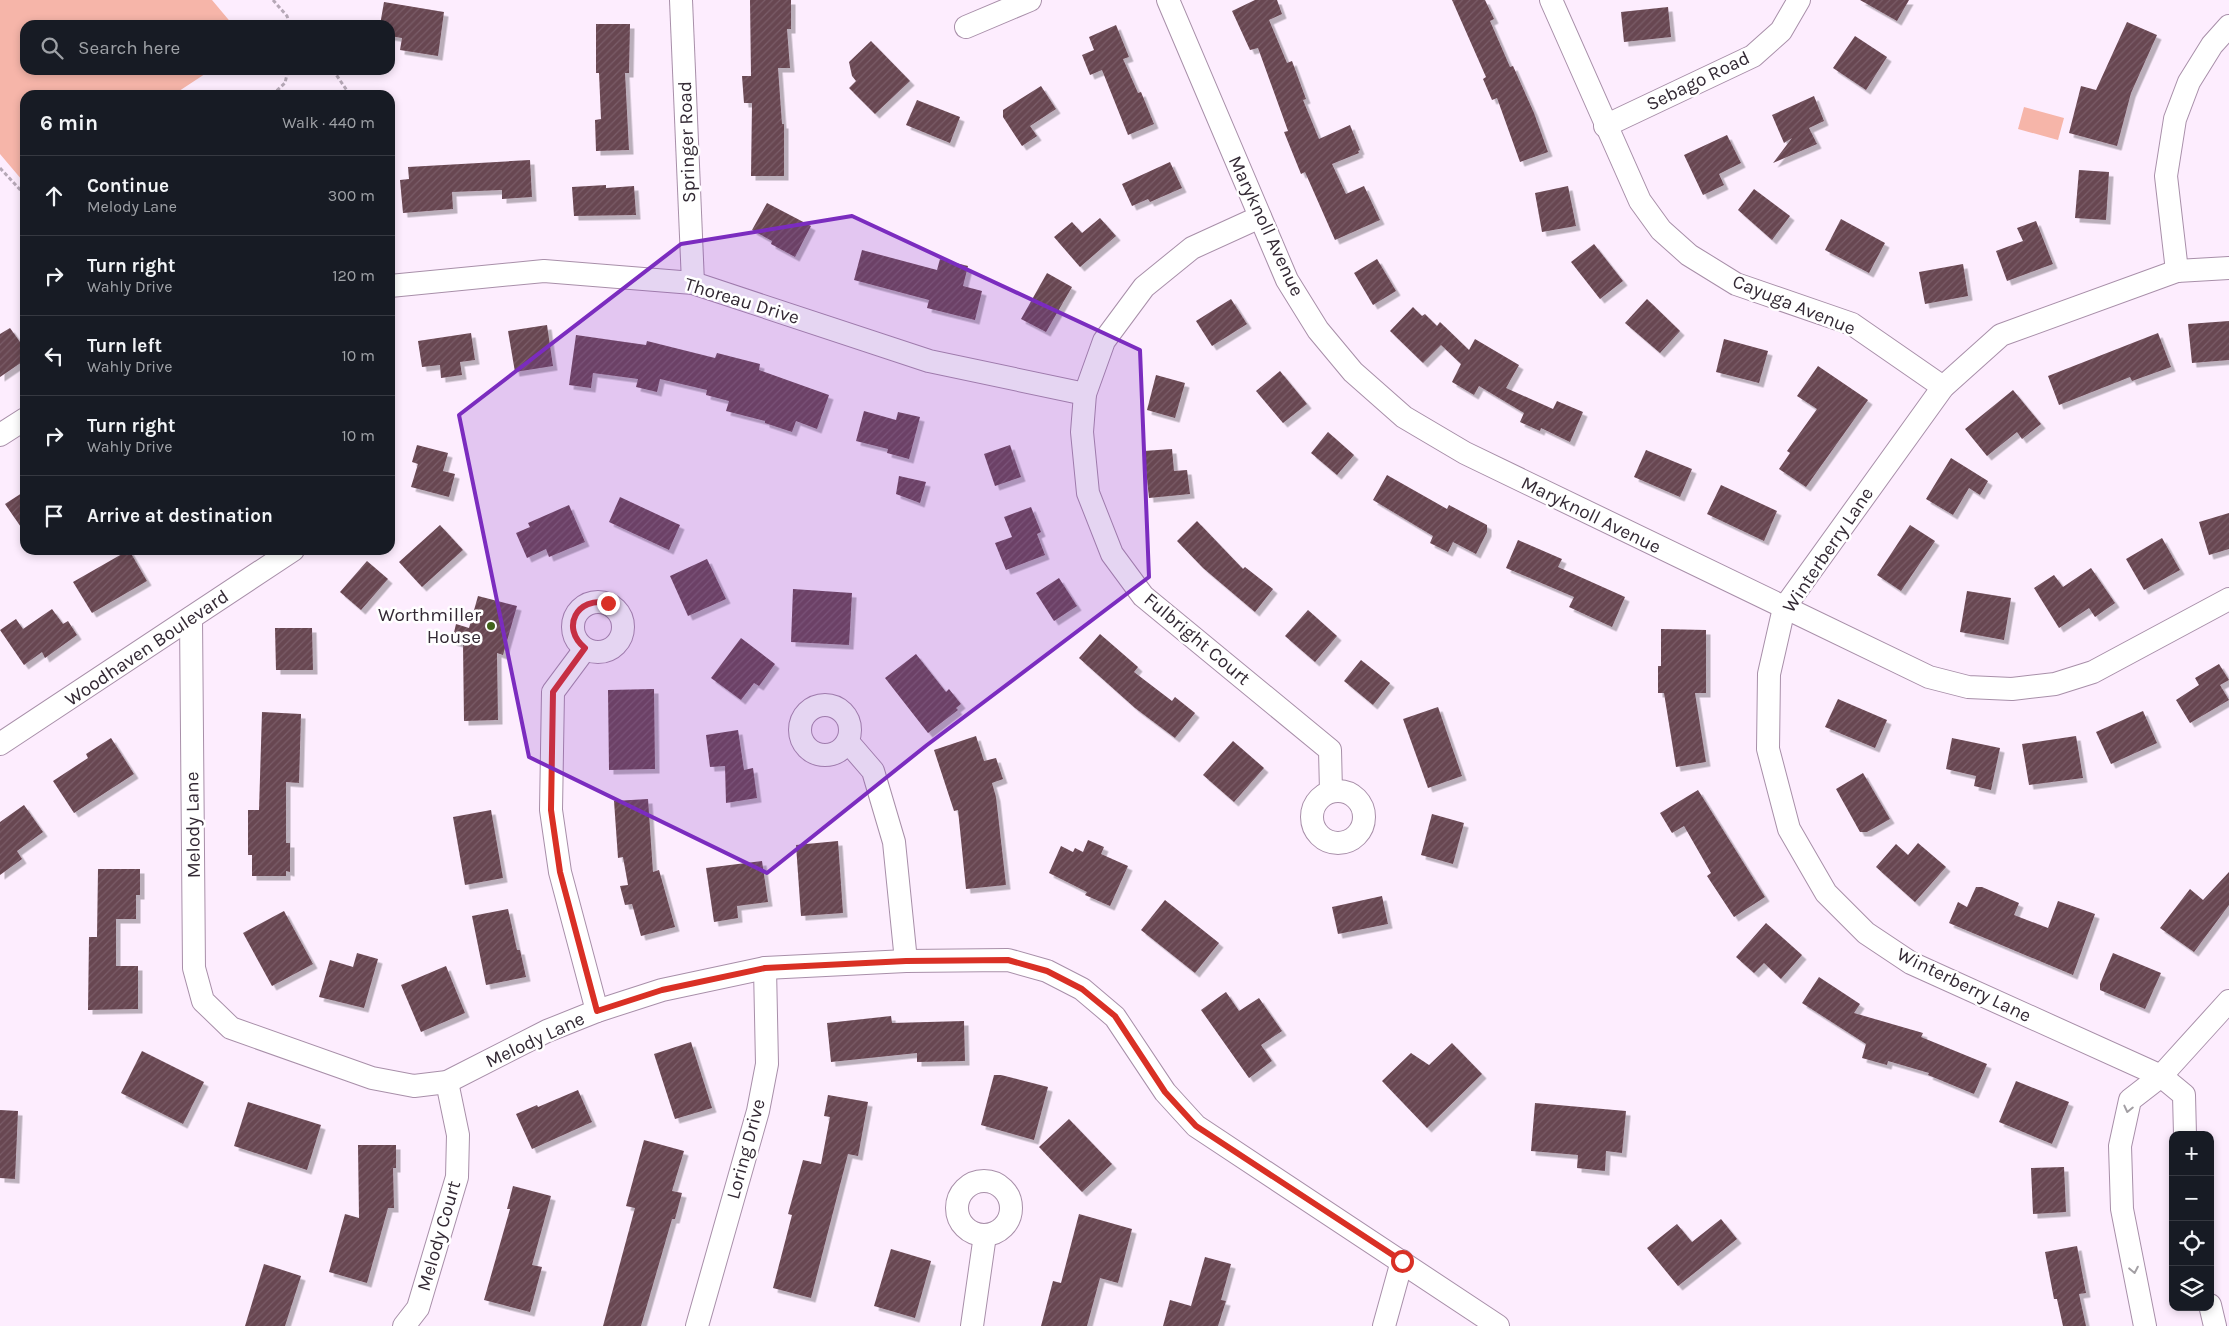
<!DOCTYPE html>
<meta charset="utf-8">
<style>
body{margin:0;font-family:Karla,sans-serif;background:#20242c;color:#f1f3f6}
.controls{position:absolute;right:15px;bottom:15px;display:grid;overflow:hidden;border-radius:10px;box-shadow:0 2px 8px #0003}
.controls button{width:45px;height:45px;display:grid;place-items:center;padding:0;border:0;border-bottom:1px solid #363941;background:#171b24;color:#f1f3f6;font:25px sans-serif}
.stop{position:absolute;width:15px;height:15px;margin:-11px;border:4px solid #d93025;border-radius:50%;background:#fff}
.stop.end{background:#d93025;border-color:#fff;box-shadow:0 1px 5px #0008}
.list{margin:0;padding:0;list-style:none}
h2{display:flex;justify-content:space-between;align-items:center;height:65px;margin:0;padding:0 20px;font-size:21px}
h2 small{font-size:16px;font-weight:400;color:#9ea1a6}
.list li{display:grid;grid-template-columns:32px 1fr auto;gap:15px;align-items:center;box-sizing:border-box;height:80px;padding:0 20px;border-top:1px solid #363941}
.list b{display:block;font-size:19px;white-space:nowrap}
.list p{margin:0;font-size:16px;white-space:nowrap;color:#9ea1a6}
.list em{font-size:16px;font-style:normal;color:#9ea1a6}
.icon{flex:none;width:28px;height:28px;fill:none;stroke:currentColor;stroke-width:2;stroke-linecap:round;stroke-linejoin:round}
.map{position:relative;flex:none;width:2229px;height:1326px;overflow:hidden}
.search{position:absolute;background:#171b24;box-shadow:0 2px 8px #0003;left:20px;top:20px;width:375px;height:55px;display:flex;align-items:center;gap:12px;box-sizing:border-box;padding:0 18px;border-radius:15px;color:#9ea1a6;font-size:19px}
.panel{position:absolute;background:#171b24;box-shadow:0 2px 8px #0003;left:20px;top:90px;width:375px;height:465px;border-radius:15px}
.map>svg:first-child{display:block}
</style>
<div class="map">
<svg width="2229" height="1326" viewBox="0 0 2229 1326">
<defs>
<pattern id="building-hatch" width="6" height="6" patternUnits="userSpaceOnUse" patternTransform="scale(1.25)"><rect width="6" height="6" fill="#684651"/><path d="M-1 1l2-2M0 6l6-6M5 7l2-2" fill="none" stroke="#7a5e68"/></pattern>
<filter id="shadow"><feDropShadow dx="4.5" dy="4.5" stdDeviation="0" flood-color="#0004"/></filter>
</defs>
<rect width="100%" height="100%" fill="#fdedfe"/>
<g fill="#f6b5a9">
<polygon points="0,0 212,0 233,25 25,25 25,70 211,70 173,95 25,95 25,180 22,180 0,154"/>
<polygon points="2024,107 2064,118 2058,140 2018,129"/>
</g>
<g fill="url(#building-hatch)" filter="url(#shadow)">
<polygon points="750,0 791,0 791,29 787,29 790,68 778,68 782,124 784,124 784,176 751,176 752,103 744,103 742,76 751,76"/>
<polygon points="1255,0 1277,0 1282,14 1269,20 1287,63 1292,61 1306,99 1303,100 1319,139 1350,125 1360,150 1358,151 1359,153 1332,164 1346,194 1364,186 1380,220 1335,240 1305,172 1301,174 1284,132 1288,131 1258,48 1250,50 1232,11"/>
<polygon points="1452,0 1485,0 1494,19 1490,21 1510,67 1513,66 1534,113 1548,152 1520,162 1497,98 1492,100 1483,79 1486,77"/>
<polygon points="1860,0 1909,0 1897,21"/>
<polygon points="384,2 444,12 438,56 400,50 402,38 390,36 390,25 380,25"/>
<polygon points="1668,7 1671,37 1624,42 1621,12"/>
<polygon points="2127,22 2157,35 2131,93 2117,146 2069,133 2081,86 2096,90"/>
<polygon points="596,24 630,24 629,73 625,73 629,150 596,151 595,120 601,119 599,73 596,73"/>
<polygon points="1116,25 1129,57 1123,59 1138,93 1141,92 1154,124 1128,135 1102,70 1090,75 1082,55 1094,50 1089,37"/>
<polygon points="1855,36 1887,57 1866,90 1833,68"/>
<polygon points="871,41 910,81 875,114 849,88 856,81 852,76 849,62"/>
<polygon points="1041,86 1056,109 1030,126 1037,136 1022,146 1003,117 1003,110"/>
<polygon points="1814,96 1824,121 1809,128 1817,144 1773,163 1792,138 1784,143 1772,115"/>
<polygon points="917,100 960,117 950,143 906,125"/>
<polygon points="1727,135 1741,163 1719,174 1724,185 1703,195 1684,155"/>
<polygon points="530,160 532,197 502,199 502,190 452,192 453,209 403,213 400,180 409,179 408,167"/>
<polygon points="1170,162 1182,188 1150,202 1148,199 1132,206 1122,184"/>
<polygon points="2079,170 2109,172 2106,220 2075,218"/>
<polygon points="606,185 606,188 634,186 636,215 574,216 572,187"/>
<polygon points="1568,186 1576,226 1542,232 1535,193"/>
<polygon points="1754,189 1790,216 1772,240 1738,210"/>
<polygon points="767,203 811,226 795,257 771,244 772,241 752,230"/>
<polygon points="1100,218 1116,236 1080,267 1054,237 1072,222 1082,233"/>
<polygon points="1841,219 1885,243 1869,273 1825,250"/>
<polygon points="2036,221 2053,264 2007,281 1996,251 2023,241 2017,228"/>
<polygon points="1594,244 1623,281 1600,299 1571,262"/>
<polygon points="862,250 937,270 940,259 968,266 963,286 982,291 975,320 927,308 929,300 854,280"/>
<polygon points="1377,259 1396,291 1373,305 1354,273"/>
<polygon points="1963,264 1968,296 1925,304 1919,272"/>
<polygon points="1047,273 1072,287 1046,332 1021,319"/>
<polygon points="1231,299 1247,324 1212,346 1196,321"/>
<polygon points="1647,299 1680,331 1660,353 1625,323"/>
<polygon points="1413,307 1422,316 1425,314 1437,326 1440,322 1469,350 1475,339 1519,365 1506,388 1553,409 1557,401 1583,412 1570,442 1541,428 1540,431 1520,422 1524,413 1479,386 1474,395 1452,382 1461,364 1441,345 1423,363 1390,331"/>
<polygon points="2229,321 2229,360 2192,363 2188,324"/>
<polygon points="547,325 553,366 515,372 508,331"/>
<polygon points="10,328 25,349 25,360 0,377 0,334"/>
<polygon points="471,333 475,360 460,362 462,375 441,378 440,365 422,367 418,341"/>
<polygon points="2158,333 2171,367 2132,381 2130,377 2059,405 2048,376"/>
<polygon points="576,335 646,345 647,341 715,358 717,353 760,364 759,370 829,395 817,429 796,421 792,432 765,423 765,421 726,411 729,401 706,395 707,390 660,379 657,392 636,387 638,379 593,373 591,388 569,385"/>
<polygon points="1724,339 1768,351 1759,383 1716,372"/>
<polygon points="1818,366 1868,400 1806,487 1779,469 1790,453 1787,451 1817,409 1797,396"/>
<polygon points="1280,371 1307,404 1283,423 1256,391"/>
<polygon points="1156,375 1185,383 1175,418 1147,410"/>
<polygon points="2013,390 2041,424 2022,439 2017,432 1987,456 1965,429"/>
<polygon points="864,411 896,420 898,412 920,417 909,459 887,453 888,449 856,441"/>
<polygon points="1328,432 1354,455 1337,475 1311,453"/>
<polygon points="417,445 448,453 443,471 455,474 449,497 411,487 418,464 412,462"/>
<polygon points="1010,445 1021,477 995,486 984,454"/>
<polygon points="1172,449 1174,471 1187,470 1190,494 1149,498 1144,451"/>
<polygon points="1646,450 1692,469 1680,497 1634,477"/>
<polygon points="1951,458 1988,481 1980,495 1969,488 1953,515 1926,499"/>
<polygon points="1387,475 1447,509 1449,505 1487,525 1487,532 1476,554 1453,542 1448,552 1430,543 1433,536 1373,500"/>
<polygon points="899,476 926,482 920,503 896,494"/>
<polygon points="1721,485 1777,511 1764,541 1707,514"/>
<polygon points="25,491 25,533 5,504"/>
<polygon points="620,497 680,525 669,550 609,522"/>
<polygon points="569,505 585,542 549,557 546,549 527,558 516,533 530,527 528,523"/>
<polygon points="1031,507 1041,532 1037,534 1045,555 1006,570 995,543 1012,537 1004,517"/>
<polygon points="2229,513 2229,549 2209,555 2199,522"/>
<polygon points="1197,521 1243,569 1245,567 1273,589 1255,612 1203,568 1177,541"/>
<polygon points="440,525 463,550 422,587 399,562"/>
<polygon points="1910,525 1935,541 1901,591 1877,575"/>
<polygon points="2162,538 2180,570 2144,590 2126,559"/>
<polygon points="1518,540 1562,559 1558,567 1625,597 1612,627 1569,607 1574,597 1506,568"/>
<polygon points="129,550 147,581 92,613 73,582"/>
<polygon points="707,559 726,599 688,616 670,576"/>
<polygon points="367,561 388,579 361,610 340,592"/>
<polygon points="2091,568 2115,603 2095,617 2089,608 2059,628 2034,588 2054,575 2063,587"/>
<polygon points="1059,578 1077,606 1054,621 1036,593"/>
<polygon points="793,589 852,593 849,645 791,642"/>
<polygon points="1967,591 2011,598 2004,640 1960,632"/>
<polygon points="478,596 517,606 503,655 497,653 498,720 464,721 463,644 452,641 456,624 469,628"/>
<polygon points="52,609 63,624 68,621 77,635 45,658 42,652 24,665 0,630 16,619 23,629"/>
<polygon points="1308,610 1337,636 1315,662 1285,636"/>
<polygon points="275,628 312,628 313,670 276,670"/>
<polygon points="1661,629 1706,630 1706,693 1695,693 1706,762 1676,767 1664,693 1658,693 1658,666 1661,666"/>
<polygon points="1100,634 1138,667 1134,672 1172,701 1175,697 1195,713 1175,738 1135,708 1079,658"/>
<polygon points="741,638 775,664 759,686 754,683 741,700 711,678"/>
<polygon points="916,654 946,692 949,689 961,704 956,708 958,710 928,733 885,678"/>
<polygon points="1361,660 1390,683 1373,705 1344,681"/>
<polygon points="2219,664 2229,680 2220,685 2229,700 2190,723 2176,700 2199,685 2195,678"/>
<polygon points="654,689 655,769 609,770 608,690"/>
<polygon points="1838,699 1887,720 1875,748 1825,727"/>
<polygon points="1438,707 1462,776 1428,788 1403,719"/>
<polygon points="2143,711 2157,743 2111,764 2096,732"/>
<polygon points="262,712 301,714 299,783 286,782 286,843 290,843 290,872 286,871 286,876 252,876 252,855 248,855 248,810 259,810"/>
<polygon points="738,730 744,770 753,768 757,798 726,803 725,766 710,767 706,735"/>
<polygon points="976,736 984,761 996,758 1003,779 992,783 996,797 1006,885 966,889 958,810 954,811 934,750"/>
<polygon points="2076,736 2083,778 2029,785 2022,744"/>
<polygon points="111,738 134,774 74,813 53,781 88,758 86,754"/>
<polygon points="1952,738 2000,748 1991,790 1974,786 1976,776 1946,769"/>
<polygon points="1233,741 1264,768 1234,802 1203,775"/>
<polygon points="1863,773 1890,819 1867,832 1860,832 1836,789"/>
<polygon points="1698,790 1765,897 1734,917 1707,876 1711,873 1684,826 1672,833 1660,813"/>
<polygon points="648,799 653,872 659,870 675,927 641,936 632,904 625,905 620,886 628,885 623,857 618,858 614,801"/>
<polygon points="24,805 43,832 17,851 22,859 0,875 0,822"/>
<polygon points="491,810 503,878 465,885 453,817"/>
<polygon points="1432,814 1464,823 1453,864 1421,855"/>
<polygon points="1088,840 1104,847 1101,854 1128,866 1110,906 1085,895 1087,892 1049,873 1061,846 1073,852 1075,848 1083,852"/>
<polygon points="838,841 843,913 801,916 796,845"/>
<polygon points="1918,843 1946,867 1915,902 1876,867 1896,844 1908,855"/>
<polygon points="762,861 768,902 737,906 738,918 714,922 706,868"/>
<polygon points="98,869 140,869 140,895 136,895 136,919 116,919 116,966 138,966 138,1009 88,1010 89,937 97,937"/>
<polygon points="2229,872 2229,905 2194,952 2160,928 2190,889 2203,900"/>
<polygon points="1976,887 1982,887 2019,903 2014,915 2048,928 2058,901 2095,914 2073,975 1949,923 1958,902 1967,907"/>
<polygon points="1382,896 1388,924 1338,934 1332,907"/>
<polygon points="1165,900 1219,943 1195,973 1141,930"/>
<polygon points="508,909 517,950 520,950 526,977 486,985 472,916"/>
<polygon points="284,911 313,964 272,986 243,933"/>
<polygon points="1766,923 1802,955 1781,979 1764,963 1754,973 1736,957"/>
<polygon points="357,953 378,959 364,1008 319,997 330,960 353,967"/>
<polygon points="2113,953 2161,973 2145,1009 2100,990 2100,984"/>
<polygon points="446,966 465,1013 421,1032 401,985"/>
<polygon points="1819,977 1860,1004 1854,1013 1923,1033 1921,1037 1987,1064 1974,1094 1928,1075 1929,1073 1888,1061 1887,1065 1862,1058 1866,1044 1802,1003"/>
<polygon points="1226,992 1239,1011 1259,998 1282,1031 1261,1045 1272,1061 1249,1078 1201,1010"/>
<polygon points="891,1016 892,1023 964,1021 965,1061 917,1062 917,1053 831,1062 827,1023"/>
<polygon points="691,1042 712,1108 675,1119 654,1054"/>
<polygon points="1452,1043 1482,1074 1427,1128 1382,1081 1411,1053 1429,1065"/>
<polygon points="142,1051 204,1082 183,1124 121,1093"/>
<polygon points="994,1075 1001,1075 1048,1087 1034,1140 981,1125"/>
<polygon points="2016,1081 2069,1102 2052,1144 1999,1122"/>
<polygon points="578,1090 592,1122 532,1149 516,1114 537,1105 538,1107"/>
<polygon points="828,1095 868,1102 858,1156 848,1154 811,1298 773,1288 792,1215 788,1214 803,1160 821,1164 830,1117 824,1116"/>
<polygon points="248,1102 321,1125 307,1170 234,1146"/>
<polygon points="1535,1103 1626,1111 1622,1153 1606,1151 1605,1171 1577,1168 1578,1155 1531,1151"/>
<polygon points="0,1110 18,1111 15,1179 0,1178"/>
<polygon points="1069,1119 1112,1164 1082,1192 1039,1147"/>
<polygon points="644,1140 684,1151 672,1191 682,1193 675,1219 672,1219 641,1326 603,1326 635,1208 626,1206"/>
<polygon points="358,1145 396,1145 396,1168 393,1168 394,1208 388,1208 367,1283 329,1272 345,1214 359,1218"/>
<polygon points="2064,1167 2066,1212 2033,1214 2031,1168"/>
<polygon points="513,1186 551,1196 532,1265 542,1267 530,1312 484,1300 510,1209 507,1209"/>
<polygon points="1079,1214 1132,1229 1118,1283 1100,1278 1087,1326 1041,1326 1053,1281 1061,1283"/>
<polygon points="1721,1219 1737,1239 1678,1286 1647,1248 1677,1224 1692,1242"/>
<polygon points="2077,1246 2086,1293 2079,1294 2086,1326 2063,1326 2057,1299 2054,1299 2045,1252"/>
<polygon points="891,1249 931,1261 915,1318 874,1306"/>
<polygon points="1205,1257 1231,1264 1221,1300 1226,1301 1218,1326 1163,1326 1170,1300 1191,1306"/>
<polygon points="264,1264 301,1276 285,1326 245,1326"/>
</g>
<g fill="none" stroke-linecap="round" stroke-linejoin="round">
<g stroke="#a88fa9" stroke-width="24">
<g id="minor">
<polyline points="681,0 693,283"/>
<polyline points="1168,0 1287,280 1318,330 1353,372 1404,417 1465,453 1929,677 1968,687 2012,689 2055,684 2093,672 2229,599"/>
<polyline points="1551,0 1640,201 1661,230 1689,255 1736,284 1852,324 1943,387"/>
<polyline points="966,27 1030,0"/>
<polyline points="1605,126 1753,56 1781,31 1799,0"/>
<polyline points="1260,217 1192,248 1144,287 1104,341 1085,394 1082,432 1088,493 1112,554 1143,596 1330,750 1331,791"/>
<polyline points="2177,271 2166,176 2175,119 2189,82 2212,45 2229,26"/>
<polyline points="390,286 544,271 693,283 929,361 1085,394"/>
<polyline points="0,435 25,419"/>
<circle cx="598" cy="627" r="25"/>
<polyline points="191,618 194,968 203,1001 231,1028 372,1078 414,1086 447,1082 547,1031 597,1011 662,990 765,968 906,961 1008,960 1047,971 1082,989 1115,1017 1165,1092 1196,1126 1498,1326"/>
<polyline points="585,649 553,692 551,810 560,872 597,1011"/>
<circle cx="825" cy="730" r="25"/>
<polyline points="848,742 873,771 894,842 906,961"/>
<polyline points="0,744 293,550"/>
<circle cx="1338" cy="817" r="26"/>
<polyline points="2185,1135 2184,1095 2161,1076 1911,963 1866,933 1826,893 1789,829 1768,749 1769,674 1784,608 1943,387 2001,335 2177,271 2229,268"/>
<circle cx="984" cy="1208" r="27"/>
<polyline points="2210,1305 2215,1326"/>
<polyline points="404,1326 418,1308 457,1177 458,1135 447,1082"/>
<polyline points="697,1326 758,1111 767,1064 765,968"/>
<polyline points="972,1326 985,1235"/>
<polyline points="1384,1326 1402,1261"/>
<polyline points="2145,1326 2122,1209 2120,1146 2130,1100 2161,1076 2229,1001"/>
</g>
</g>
<g stroke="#b6a8b7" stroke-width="3" stroke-dasharray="4 2.5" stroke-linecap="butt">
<polyline points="273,0 287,16 290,25"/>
<polyline points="333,70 350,95"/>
<polyline points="272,95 285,83 288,70"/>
<polyline points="0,168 25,195"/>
</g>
<use href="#minor" stroke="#fff" stroke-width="22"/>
</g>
<defs><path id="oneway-chevron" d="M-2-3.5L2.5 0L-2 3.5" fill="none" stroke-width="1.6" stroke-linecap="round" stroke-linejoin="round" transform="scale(1.25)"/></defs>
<g stroke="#a39fa4">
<use href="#oneway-chevron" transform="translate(2128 1109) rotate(103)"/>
<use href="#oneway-chevron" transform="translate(2134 1270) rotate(79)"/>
</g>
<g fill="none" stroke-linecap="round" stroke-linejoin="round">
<path stroke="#d93025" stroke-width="6" d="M608,603c-31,-7 -48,25 -23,45l-32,44 -2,118 9,62 37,139 65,-21 103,-22 141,-7 102,-1 39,11 35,18 33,27 50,76 31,34 206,135"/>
</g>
<path fill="#7b2cbf" fill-opacity="0.2" stroke="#7b2cbf" stroke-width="4" stroke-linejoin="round" d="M852,216l288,134 9,227 -222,168 -160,128 -238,-116 -70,-342 222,-171z"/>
<circle fill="#40631a" stroke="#fff" stroke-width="2" cx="491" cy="626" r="5"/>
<g text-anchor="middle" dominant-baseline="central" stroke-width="5" stroke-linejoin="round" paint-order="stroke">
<g font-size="19" fill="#332934" stroke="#fff">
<text transform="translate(1698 81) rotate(-26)">Sebago Road</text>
<text transform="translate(687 142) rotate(-92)">Springer Road</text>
<text transform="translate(1266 226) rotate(65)">Maryknoll Avenue</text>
<text transform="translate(742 301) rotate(17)">Thoreau Drive</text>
<text transform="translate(1794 305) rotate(22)">Cayuga Avenue</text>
<text transform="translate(1591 515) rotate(26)">Maryknoll Avenue</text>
<text transform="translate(1828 550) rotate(-56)">Winterberry Lane</text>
<text transform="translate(1197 639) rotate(40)">Fulbright Court</text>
<text transform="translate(147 648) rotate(-34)">Woodhaven Boulevard</text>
<text transform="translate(193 825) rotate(-91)">Melody Lane</text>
<text transform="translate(1964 985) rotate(26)">Winterberry Lane</text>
<text transform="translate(535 1040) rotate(-25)">Melody Lane</text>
<text transform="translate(746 1149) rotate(-75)">Loring Drive</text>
<text transform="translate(439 1236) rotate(-74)">Melody Court</text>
</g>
<g font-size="19" fill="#332934" stroke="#fff" text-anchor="end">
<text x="481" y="615">Worthmiller<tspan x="481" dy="22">House</tspan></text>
</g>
</g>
</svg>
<div class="controls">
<button>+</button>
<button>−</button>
<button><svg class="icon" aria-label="locate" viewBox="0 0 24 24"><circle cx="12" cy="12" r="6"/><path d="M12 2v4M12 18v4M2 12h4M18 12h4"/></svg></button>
<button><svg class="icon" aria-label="layers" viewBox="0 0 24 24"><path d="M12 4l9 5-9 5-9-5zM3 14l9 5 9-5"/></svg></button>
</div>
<div class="stop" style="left:1402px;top:1261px"></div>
<div class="stop end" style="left:608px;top:603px"></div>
<div class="search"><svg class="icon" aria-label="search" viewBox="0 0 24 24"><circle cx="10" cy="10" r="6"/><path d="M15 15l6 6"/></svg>Search here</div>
<section class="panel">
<h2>6 min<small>Walk · 440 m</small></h2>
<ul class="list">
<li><svg class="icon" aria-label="ahead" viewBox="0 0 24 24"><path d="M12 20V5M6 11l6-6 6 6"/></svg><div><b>Continue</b><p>Melody Lane</p></div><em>300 m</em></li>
<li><svg class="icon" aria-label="right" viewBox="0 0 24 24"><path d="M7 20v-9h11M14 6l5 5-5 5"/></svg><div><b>Turn right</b><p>Wahly Drive</p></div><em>120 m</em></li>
<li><svg class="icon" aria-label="left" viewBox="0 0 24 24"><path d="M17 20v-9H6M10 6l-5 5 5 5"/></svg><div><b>Turn left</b><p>Wahly Drive</p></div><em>10 m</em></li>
<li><svg class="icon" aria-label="right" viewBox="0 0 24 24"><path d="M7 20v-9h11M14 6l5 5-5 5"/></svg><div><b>Turn right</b><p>Wahly Drive</p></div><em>10 m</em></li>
<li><svg class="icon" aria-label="arrive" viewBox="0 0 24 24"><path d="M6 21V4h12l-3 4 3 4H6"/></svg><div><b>Arrive at destination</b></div></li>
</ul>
</section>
</div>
